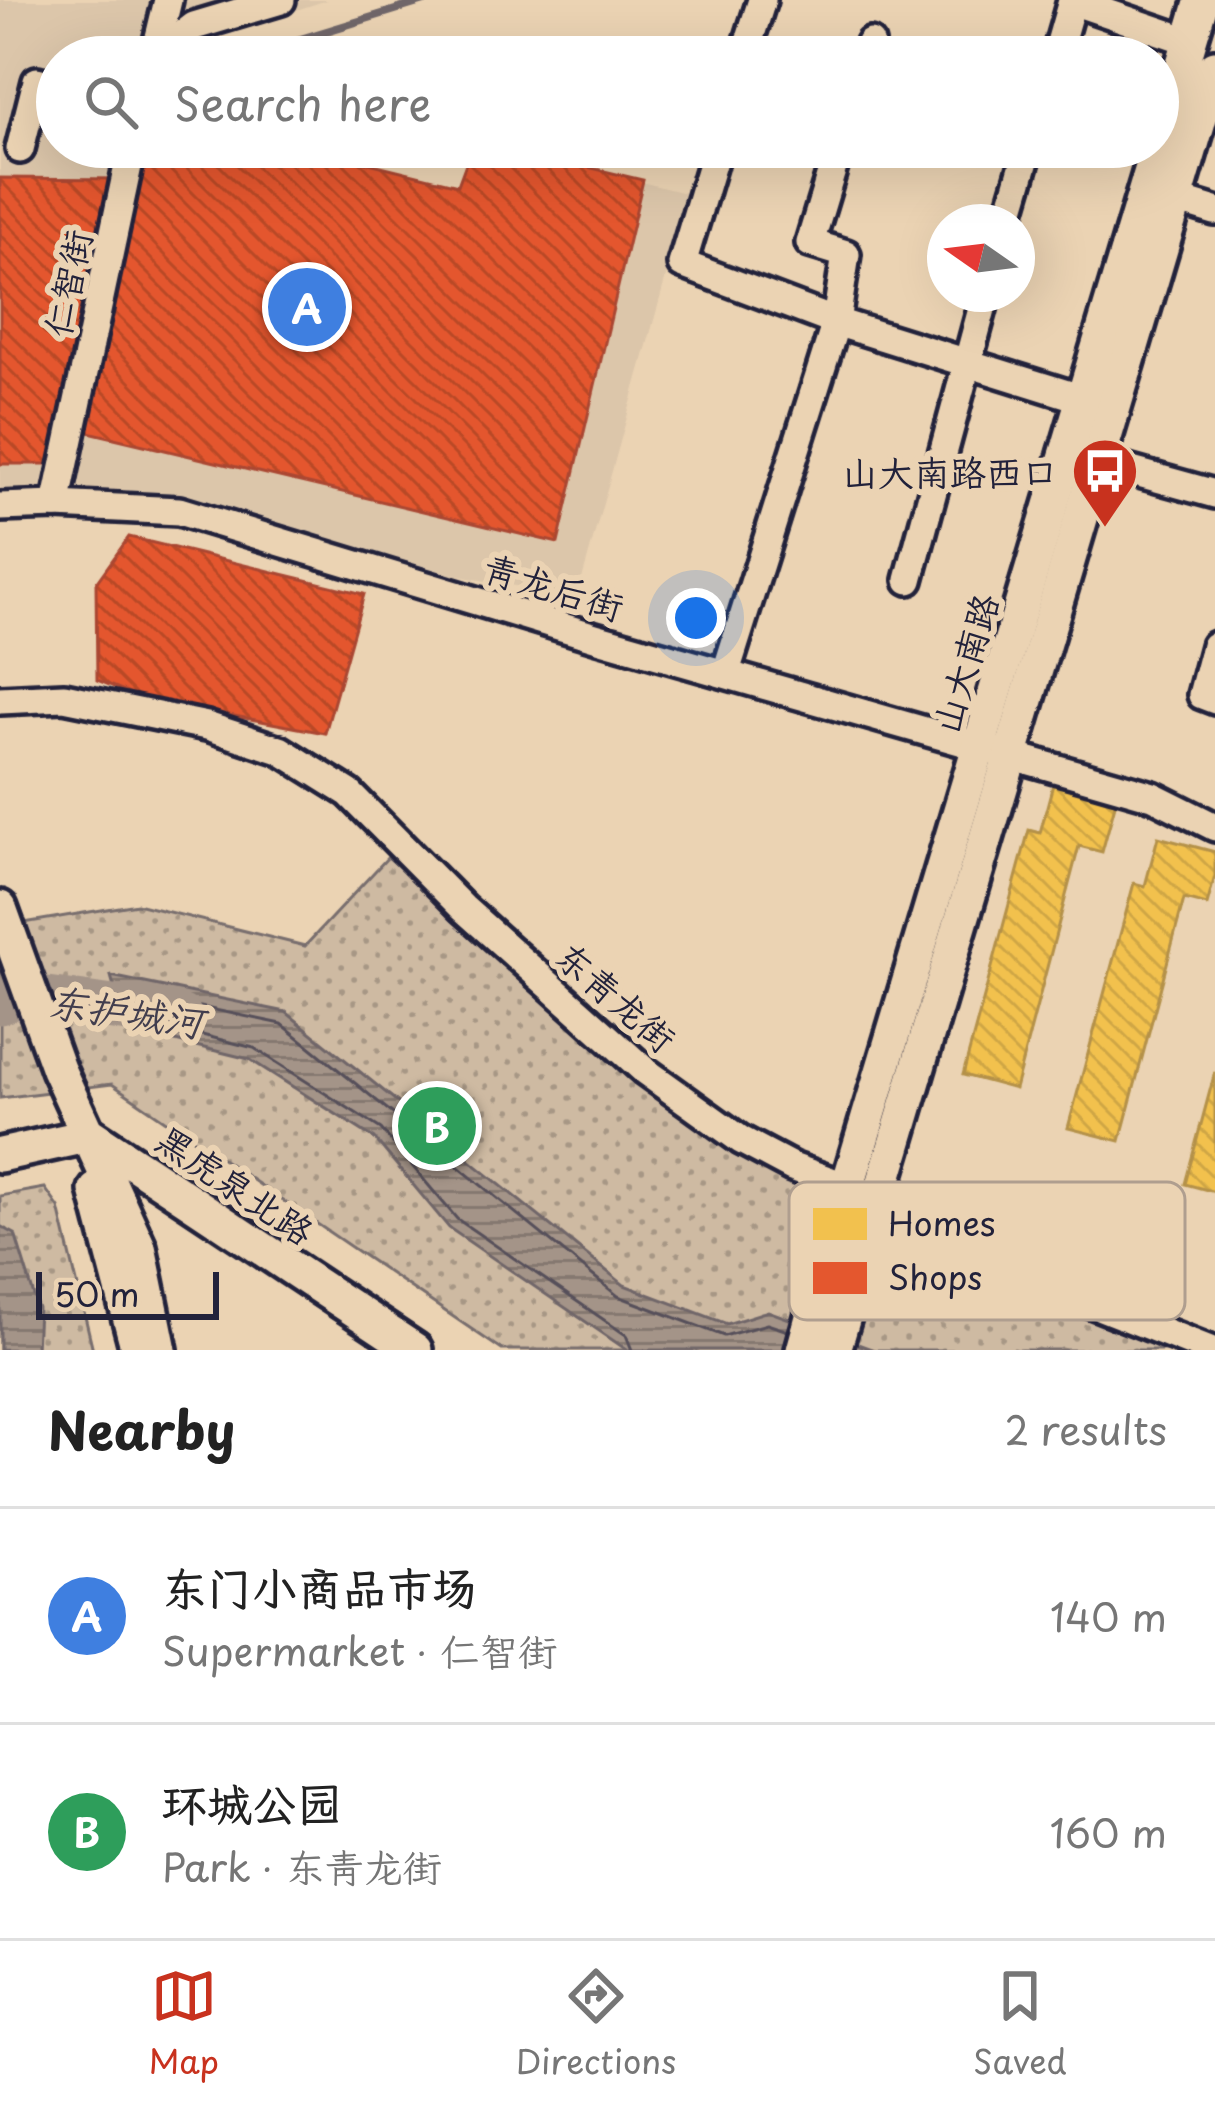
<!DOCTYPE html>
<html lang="en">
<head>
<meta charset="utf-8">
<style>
  body { margin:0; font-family:"Playpen Sans","LXGW WenKai TC",sans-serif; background:#f2f2f2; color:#222 }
  .compass { position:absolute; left:927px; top:204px; width:108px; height:108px; border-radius:50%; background:#fff; box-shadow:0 12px 48px #0002; rotate:284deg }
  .scale { position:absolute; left:36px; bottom:30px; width:183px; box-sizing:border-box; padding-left:12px; border:6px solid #22223b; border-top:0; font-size:33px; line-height:42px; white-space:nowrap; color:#22223b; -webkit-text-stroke:9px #ebd3b3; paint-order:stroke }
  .you { position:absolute; left:696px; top:618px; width:42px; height:42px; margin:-30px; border:9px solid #fff; border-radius:50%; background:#1a73e8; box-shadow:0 0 0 18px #1a73e833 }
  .badge { display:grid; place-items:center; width:78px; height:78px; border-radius:50%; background:#c8321e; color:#fff; font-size:39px; font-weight:700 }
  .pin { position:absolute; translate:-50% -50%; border:6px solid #fff; box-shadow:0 3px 12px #0006 }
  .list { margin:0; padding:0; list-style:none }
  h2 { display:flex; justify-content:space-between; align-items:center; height:156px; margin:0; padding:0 48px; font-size:51px }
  h2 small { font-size:39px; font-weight:400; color:#767676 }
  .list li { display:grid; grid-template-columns:78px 1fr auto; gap:36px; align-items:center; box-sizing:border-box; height:216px; padding:0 48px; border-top:3px solid #e0e0e0 }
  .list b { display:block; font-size:45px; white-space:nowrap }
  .list p { margin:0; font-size:39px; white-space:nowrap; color:#767676 }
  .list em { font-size:39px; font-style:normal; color:#767676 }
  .icon { flex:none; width:66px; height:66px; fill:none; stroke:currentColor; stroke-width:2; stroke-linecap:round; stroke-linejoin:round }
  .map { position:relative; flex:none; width:1215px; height:1350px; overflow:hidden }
  .search { position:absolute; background:#fff; box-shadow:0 12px 48px #0002; left:36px; right:36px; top:36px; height:132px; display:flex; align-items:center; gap:30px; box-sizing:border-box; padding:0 42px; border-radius:66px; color:#767676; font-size:45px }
  .sheet { height:588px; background:#fff }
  nav { display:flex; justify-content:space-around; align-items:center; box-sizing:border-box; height:168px; border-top:3px solid #e0e0e0; background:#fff; font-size:33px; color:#767676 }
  nav a { display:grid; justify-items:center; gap:6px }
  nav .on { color:#c8321e }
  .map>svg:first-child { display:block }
  .built { fill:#dcc6aa }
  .park { fill:url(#park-dots); stroke:#786e6e; stroke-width:3 }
  .water { fill:url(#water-rules); stroke:#706669; stroke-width:3 }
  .homes { fill:url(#homes-back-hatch); stroke:#b49148; stroke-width:3 }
  .shops { fill:url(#shops-back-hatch); stroke:#aa4732; stroke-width:3 }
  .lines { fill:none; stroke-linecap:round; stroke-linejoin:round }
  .shore { stroke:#56505a; stroke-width:3 }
  .stream { stroke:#706669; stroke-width:8 }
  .river { stroke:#a49488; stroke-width:45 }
  .minor-casing { stroke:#22223b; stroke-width:36 }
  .major-casing { stroke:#22223b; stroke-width:42 }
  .minor { stroke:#ebd3b3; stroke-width:27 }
  .major { stroke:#ebd3b3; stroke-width:33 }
  .labels { text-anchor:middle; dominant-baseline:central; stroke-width:12; stroke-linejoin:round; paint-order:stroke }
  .street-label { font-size:36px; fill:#22223b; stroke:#ebd3b3 }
  .poi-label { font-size:36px; fill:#22223b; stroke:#ebd3b3; text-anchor:end }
  .water-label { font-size:39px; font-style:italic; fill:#423e4e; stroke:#ebd3b3 }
  .key { fill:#ebd3b3; stroke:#af9e8f; stroke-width:3 }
  .key-label { font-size:33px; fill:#22223b }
</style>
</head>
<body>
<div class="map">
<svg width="1215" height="1350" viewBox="0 0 1215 1350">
  <defs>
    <pattern id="park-dots" width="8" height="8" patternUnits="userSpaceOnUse" patternTransform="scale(3)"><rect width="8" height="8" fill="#cebaa2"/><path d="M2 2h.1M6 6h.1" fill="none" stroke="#a79785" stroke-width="1.8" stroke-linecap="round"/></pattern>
    <pattern id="water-rules" width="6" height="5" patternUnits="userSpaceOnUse" patternTransform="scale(3)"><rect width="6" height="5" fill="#a49488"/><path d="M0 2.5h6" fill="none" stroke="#857870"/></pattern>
    <pattern id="homes-back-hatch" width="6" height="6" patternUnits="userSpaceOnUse" patternTransform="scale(3)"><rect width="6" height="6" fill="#f2c14e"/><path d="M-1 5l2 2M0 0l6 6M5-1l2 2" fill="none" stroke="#cfa645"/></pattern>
    <pattern id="shops-back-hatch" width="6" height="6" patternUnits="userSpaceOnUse" patternTransform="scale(3)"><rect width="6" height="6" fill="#e4572e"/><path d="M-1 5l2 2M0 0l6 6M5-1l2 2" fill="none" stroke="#b84828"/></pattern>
  </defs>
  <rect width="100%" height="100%" fill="#ebd3b3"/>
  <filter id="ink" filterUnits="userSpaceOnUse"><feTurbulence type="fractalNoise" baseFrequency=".00833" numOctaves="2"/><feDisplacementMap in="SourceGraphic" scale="24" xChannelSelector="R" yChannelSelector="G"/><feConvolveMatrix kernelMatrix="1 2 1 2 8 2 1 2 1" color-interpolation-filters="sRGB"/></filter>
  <g filter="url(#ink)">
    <path class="built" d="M 0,0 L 327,0 L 154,57 L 57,57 L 57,147 L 304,147 L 457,185 L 472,147 L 502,147 L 689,194 L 577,597 L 56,505 L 0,510 Z"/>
    <g class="park">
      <path d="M 388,857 L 732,1154 L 1143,1327 L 1212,1350 L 502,1350 L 112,1084 L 0,1098 L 0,927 L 137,904 L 305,946 Z"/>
      <path d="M 45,1188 L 59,1208 L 93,1350 L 0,1350 L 0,1196 Z"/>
    </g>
    <g class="water">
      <path d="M 111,976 L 286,1012 L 624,1285 L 727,1324 L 768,1311 L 874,1350 L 627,1350 L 449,1228 L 375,1139 L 249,1059 L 126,1029 Z"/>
      <path d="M 0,1226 L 15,1234 L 38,1309 L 36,1350 L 0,1349 Z"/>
    </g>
    <g class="homes">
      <path d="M 1053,784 L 1116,801 L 1102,852 L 1079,846 L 1015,1089 L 963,1075 L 1029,830 L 1040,833 Z"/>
      <path d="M 1158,837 L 1215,852 L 1215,876 L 1207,905 L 1184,899 L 1120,1141 L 1068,1128 L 1134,883 L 1145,886 Z"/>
      <path d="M 1215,1072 L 1215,1192 L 1185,1184 Z"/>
    </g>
    <g class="shops">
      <path d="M 132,147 L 304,147 L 458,185 L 472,147 L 502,147 L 643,180 L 558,543 L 72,428 L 65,464 L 0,464 L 0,178 L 125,179 Z"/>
      <path d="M 129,537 L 364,594 L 325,733 L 144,699 L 97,680 L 96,583 Z"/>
    </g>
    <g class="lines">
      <path class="shore" d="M 632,1350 L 626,1335 L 457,1219 L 381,1129 L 254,1048 L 138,1019 L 132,997 L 138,994 L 282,1024 L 618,1296 L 724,1336 L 767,1324 L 788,1331"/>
      <path class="stream" d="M 242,57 L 428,0"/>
      <path class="river" d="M 0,1002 L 17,995 L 180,1017"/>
      <g class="minor-casing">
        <g id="minor">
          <path d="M 155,54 L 168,0"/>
          <path d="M 154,57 L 194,26 L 281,0"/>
          <path d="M 744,57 L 762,0"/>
          <path d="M 866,57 L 870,43"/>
          <path d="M 1056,57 L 1072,1 L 1189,41"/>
          <path d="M 717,147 L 682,264 L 836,322 L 846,254 L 810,243 L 839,147"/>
          <path d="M 20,149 L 37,81 L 57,86"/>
          <path d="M 1176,199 L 1215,211"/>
          <path d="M 1007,222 L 1029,147"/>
          <path d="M 1099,462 L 1215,494"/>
          <path d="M 56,505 L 132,147"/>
          <path d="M 0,507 L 56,505 L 179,511 L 595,637 L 1153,796 L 1215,827"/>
          <path d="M 909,580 L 986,294"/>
          <path d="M 1215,646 L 1202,695 L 1215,700"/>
          <path d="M 726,672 L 836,322 L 1083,399"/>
          <path d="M 0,700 L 64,697 L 207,726 L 280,750 L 349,793 L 463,908 L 645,1071 L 741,1140 L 792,1167 L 878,1198 L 1025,1277 L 1210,1350"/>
        </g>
      </g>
      <g class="major-casing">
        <g id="major">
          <path d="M 0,908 L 58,1069 L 139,1247 L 160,1350"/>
          <path d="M 0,1155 L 91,1135 L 415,1350"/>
          <path d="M 96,1190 L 138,1350"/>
          <path d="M 803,1350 L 848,1185 L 1202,0"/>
          <path d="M 834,1350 L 1215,67"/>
        </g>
      </g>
      <use href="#minor" class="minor"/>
      <use href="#major" class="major"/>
    </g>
  </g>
  <defs>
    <g id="bus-pin" transform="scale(3.45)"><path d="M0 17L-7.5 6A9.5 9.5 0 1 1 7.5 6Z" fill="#c8321e" stroke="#ebd3b3"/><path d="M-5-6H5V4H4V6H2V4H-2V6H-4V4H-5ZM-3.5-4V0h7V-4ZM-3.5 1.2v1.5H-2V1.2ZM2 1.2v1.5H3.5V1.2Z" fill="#fff"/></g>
  </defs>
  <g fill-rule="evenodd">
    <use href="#bus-pin" x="1105" y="471"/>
  </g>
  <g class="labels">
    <g class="street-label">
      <text transform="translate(66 283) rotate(-78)">仁智街</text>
      <text transform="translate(554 586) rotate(17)">青龙后街</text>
      <text transform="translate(964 663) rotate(-73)">山大南路</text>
      <text transform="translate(617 996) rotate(41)">东青龙街</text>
      <text transform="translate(236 1184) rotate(34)">黑虎泉北路</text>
    </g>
    <g class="poi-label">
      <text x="1058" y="471">山大南路西口</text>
    </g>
    <g class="water-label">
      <text transform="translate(126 1010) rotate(8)">东护城河</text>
    </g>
  </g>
  <rect x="789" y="1182" width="396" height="138" rx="18" class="key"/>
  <rect x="813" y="1208" width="54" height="32" fill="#f2c14e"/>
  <rect x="813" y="1262" width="54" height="32" fill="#e4572e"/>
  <g class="key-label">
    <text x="888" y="1236">Homes</text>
    <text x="888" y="1290">Shops</text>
  </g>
</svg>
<svg class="compass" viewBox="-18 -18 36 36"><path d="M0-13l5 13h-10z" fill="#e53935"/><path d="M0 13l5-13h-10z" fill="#767676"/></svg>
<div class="scale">50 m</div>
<div class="you"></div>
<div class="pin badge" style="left:307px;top:307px;background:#3f7fe0">A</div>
<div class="pin badge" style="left:437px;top:1126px;background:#2e9e5b">B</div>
<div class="search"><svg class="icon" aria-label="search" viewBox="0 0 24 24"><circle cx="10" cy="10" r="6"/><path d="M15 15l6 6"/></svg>Search here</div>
</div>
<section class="sheet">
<h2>Nearby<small>2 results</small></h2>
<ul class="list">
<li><span class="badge" style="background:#3f7fe0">A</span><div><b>东门小商品市场</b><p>Supermarket · 仁智街</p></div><em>140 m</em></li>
<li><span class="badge" style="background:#2e9e5b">B</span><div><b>环城公园</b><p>Park · 东青龙街</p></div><em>160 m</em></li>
</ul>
</section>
<nav>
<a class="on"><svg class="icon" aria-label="map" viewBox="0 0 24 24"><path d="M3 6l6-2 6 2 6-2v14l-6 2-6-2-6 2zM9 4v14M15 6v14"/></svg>Map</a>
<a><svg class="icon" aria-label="directions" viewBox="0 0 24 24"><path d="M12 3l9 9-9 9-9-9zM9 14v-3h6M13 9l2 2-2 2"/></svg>Directions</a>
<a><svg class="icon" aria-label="saved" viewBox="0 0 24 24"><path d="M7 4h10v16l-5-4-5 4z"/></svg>Saved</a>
</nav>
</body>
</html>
